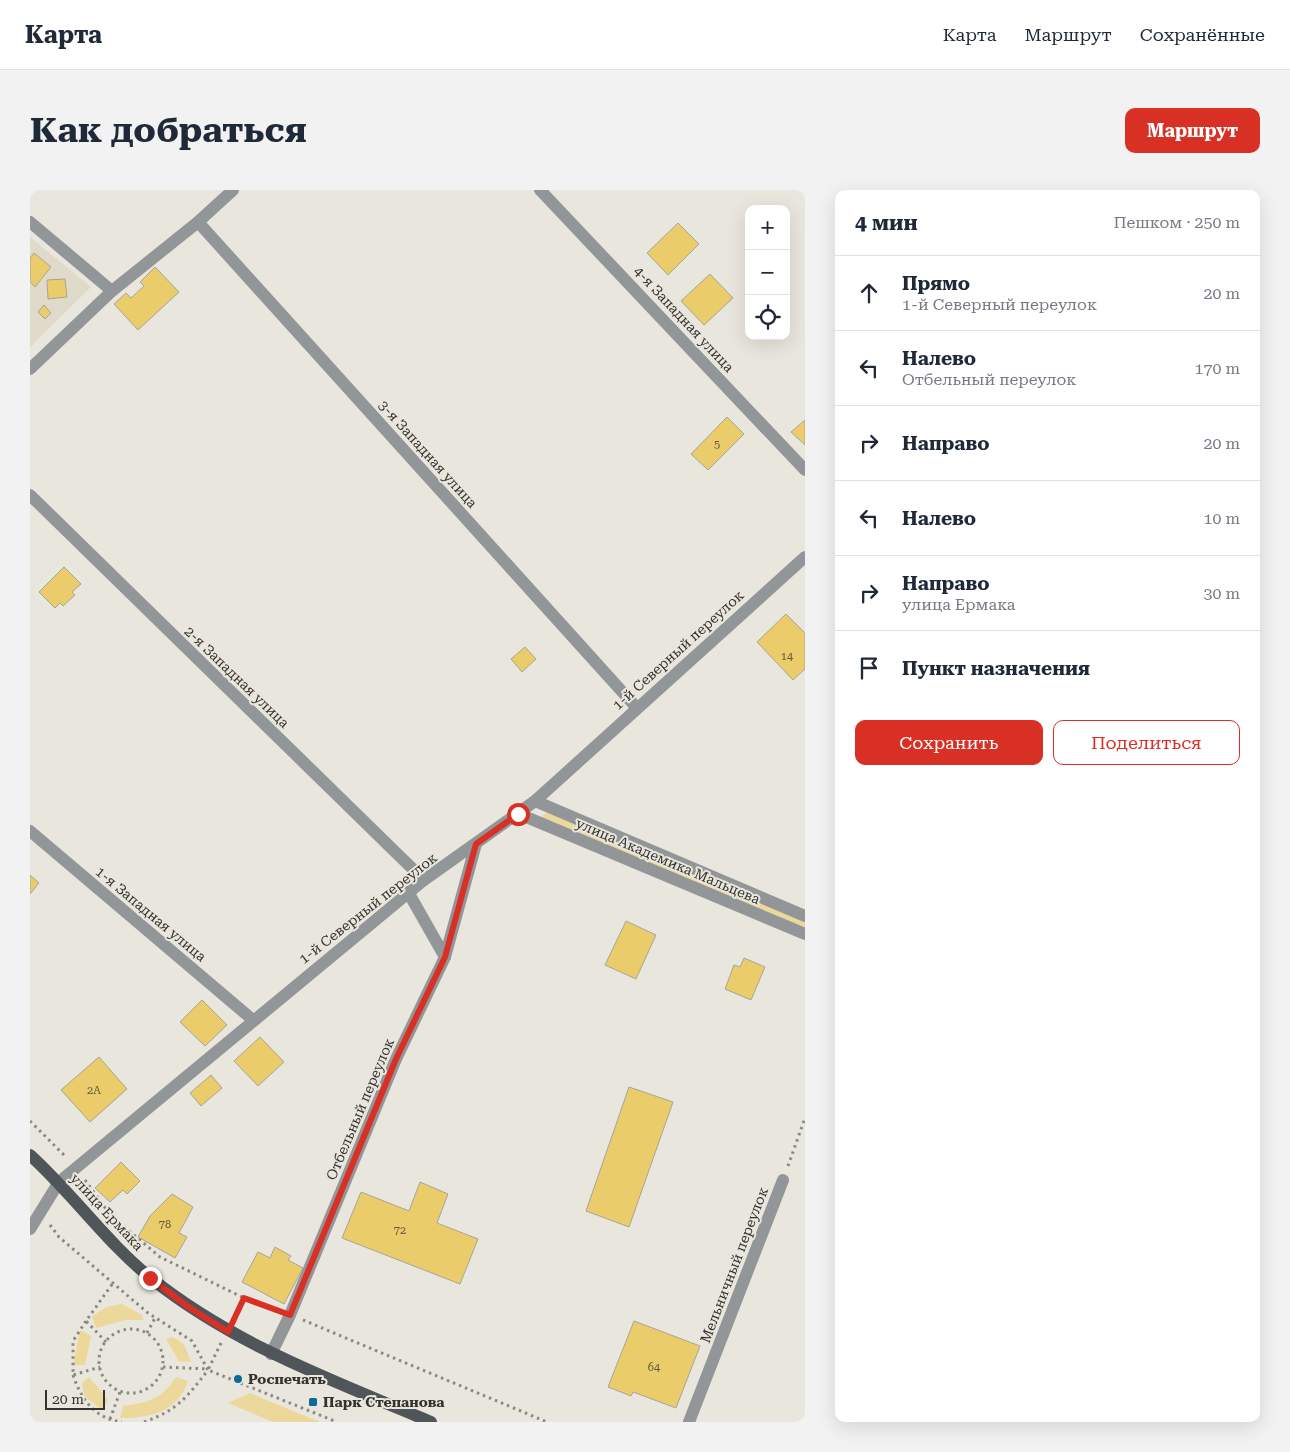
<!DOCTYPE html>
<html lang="ru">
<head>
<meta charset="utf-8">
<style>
  body { margin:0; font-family:"Roboto Serif",serif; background:#f2f2f3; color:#1f2937 }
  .controls { position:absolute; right:15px; top:15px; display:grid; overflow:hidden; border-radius:10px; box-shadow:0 5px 20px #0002 }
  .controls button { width:45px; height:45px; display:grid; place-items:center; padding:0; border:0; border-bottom:1px solid #e0e1e3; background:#fff; color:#1f2937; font:25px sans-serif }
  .scale { position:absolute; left:15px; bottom:12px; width:60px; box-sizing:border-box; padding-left:5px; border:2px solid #34332f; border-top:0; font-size:14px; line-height:18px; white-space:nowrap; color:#34332f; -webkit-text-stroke:4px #e9e6dd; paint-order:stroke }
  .stop { position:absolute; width:15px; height:15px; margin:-11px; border:4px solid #d93025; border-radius:50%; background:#fff }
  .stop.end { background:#d93025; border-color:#fff; box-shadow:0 1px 5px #0008 }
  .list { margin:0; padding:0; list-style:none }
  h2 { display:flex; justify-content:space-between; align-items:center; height:65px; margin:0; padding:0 20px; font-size:21px }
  h2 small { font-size:16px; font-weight:400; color:#747a83 }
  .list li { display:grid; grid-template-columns:32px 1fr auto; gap:15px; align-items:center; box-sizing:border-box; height:75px; padding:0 20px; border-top:1px solid #e0e1e3 }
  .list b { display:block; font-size:19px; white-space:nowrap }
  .list p { margin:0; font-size:16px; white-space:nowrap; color:#747a83 }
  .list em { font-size:16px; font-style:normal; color:#747a83 }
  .actions { display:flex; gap:10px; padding:15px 20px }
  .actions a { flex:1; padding:11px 0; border:1px solid #d93025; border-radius:10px; text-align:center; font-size:18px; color:#d93025 }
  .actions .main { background:#d93025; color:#fff }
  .icon { flex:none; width:28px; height:28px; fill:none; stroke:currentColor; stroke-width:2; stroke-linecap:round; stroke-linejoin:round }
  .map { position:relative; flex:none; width:775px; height:1232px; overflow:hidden; border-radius:10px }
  header { display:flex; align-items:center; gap:30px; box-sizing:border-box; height:70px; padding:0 25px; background:#fff; border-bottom:1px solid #e0e1e3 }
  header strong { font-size:24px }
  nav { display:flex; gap:28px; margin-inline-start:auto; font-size:18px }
  .intro { display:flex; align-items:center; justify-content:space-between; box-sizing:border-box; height:120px; padding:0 30px }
  h1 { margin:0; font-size:35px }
  .button { padding:12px 22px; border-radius:10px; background:#d93025; color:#fff; font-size:18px; font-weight:700 }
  main { display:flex; gap:30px; padding:0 30px }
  aside { flex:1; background:#fff; border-radius:10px; box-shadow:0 5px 20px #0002 }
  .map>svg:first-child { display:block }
  .built { fill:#dfdaca }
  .green { fill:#ebd89a }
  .building { fill:#eacc6a; stroke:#a6a49c }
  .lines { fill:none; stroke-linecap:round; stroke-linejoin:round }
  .path { stroke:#8a8881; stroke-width:3; stroke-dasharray:2.5 4; stroke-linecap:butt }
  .minor { stroke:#939699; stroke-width:12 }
  .major { stroke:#50555a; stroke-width:12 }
  .route { stroke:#d93025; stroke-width:6 }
  .poi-dot { fill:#0b6a99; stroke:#e9e6dd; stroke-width:2 }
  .labels { text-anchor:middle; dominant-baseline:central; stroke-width:4; stroke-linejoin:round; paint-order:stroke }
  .number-label { font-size:11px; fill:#62593e }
  .street-label { font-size:14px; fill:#34332f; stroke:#e9e6dd }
  .poi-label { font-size:14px; font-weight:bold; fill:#34332f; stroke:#e9e6dd; text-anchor:start }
</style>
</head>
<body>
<header>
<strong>Карта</strong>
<nav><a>Карта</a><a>Маршрут</a><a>Сохранённые</a></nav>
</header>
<div class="intro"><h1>Как добраться</h1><a class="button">Маршрут</a></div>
<main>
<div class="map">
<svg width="775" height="1232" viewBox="0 0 775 1232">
  <rect width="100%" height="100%" fill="#e9e6dd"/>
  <path class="built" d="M 0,47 L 61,97 L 0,157 Z"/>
  <g class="green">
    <path d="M 517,622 L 775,731 L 775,740 L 509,629 Z"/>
    <path d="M 92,1114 L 112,1125 L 113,1130 L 95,1130 L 66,1138 L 62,1126 L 77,1117 Z"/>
    <path d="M 50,1140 L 61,1146 L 55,1175 L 43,1175 Z"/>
    <path d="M 142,1147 L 154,1154 L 161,1172 L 149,1171 L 136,1149 Z"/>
    <path d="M 59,1187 L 78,1210 L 72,1221 L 54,1205 L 52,1193 Z"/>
    <path d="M 146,1187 L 158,1191 C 148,1222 120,1228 90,1228 L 93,1216 C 119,1212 131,1210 146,1187 Z"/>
    <path d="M 220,1203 L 290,1232 L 243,1232 L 198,1213 Z"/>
  </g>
  <g class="building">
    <path d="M 648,33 L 669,54 L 638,85 L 617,63 Z"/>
    <path d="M 4,63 L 21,77 L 5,97 L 0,92 L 0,68 Z"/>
    <path d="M 125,77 L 149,102 L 108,140 L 84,114 L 96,103 L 101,108 L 114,96 L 110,92 Z"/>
    <path d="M 680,84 L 703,108 L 674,135 L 651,111 Z"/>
    <path d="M 35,89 L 37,107 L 18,109 L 17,90 Z"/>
    <path d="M 14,115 L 21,123 L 15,129 L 8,122 Z"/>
    <path d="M 697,227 L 714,244 L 678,280 L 661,264 Z"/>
    <path d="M 775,230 L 775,255 L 761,242 Z"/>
    <path d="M 34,377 L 51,394 L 42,402 L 45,405 L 33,416 L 30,413 L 25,418 L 9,402 Z"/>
    <path d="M 756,424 L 775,443 L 775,479 L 763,490 L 727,452 Z"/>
    <path d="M 495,457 L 506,469 L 492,482 L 481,469 Z"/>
    <path d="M 0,685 L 9,693 L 0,704 Z"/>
    <path d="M 596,731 L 626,745 L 606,789 L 575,775 Z"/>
    <path d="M 714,768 L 735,777 L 721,810 L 695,799 L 704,775 L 710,777 Z"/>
    <path d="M 172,810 L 197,835 L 175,856 L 150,832 Z"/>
    <path d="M 230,847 L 254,872 L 228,896 L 204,871 Z"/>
    <path d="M 69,867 L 97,899 L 60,932 L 31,900 Z"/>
    <path d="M 181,885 L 192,898 L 171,916 L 160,903 Z"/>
    <path d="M 599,897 L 643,912 L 599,1037 L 556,1021 Z"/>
    <path d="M 91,972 L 110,991 L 97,1004 L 93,1000 L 80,1012 L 65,998 Z"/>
    <path d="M 390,992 L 418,1004 L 407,1033 L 448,1049 L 430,1094 L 312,1048 L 331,1002 L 379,1021 Z"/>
    <path d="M 142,1004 L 163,1017 L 149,1043 L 157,1047 L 145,1068 L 108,1047 L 120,1026 Z"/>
    <path d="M 245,1057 L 261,1066 L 258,1070 L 273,1078 L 254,1114 L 212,1092 L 228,1062 L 240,1068 Z"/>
    <path d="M 604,1131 L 670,1156 L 646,1218 L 603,1202 L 601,1206 L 578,1197 Z"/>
  </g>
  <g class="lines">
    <g class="path">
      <path d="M 0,931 L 35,966"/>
      <path d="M 758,976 L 775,928"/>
      <path d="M 55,990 L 76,1019"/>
      <path d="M 84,1028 L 130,1067 L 214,1108 L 247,1120"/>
      <path d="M 20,1035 L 29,1047 L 118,1123 L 162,1151 L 178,1180"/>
      <path d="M 206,1126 L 214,1108"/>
      <path d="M 273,1130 L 517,1232"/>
      <path d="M 56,1131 L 43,1151 L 43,1185 L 70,1177"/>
      <circle cx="101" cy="1171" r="32"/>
      <path d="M 117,1143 L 125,1128"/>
      <path d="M 76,1152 L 56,1131 L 83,1093"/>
      <path d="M 191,1153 L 178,1180 L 307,1232"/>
      <path d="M 133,1177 L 178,1179"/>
      <path d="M 43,1185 C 51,1209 65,1229 92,1232"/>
      <path d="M 80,1229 L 90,1202"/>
      <path d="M 114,1232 C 148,1220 157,1207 178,1180"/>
    </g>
    <g class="minor">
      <path d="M 510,0 L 775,280"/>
      <path d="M 0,32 L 82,101"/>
      <path d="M 168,32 L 606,517"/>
      <path d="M 0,179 L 82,101 L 168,32 L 203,0"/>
      <path d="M 0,305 L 394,690"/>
      <path d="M 505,611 L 775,726"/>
      <path d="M 489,624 L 775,744"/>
      <path d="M 0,641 L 223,830"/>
      <path d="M 378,702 L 415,767"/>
      <path d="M 0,1039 L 29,992 L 394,690 L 505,611 L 775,367"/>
      <path d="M 241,1164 L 260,1125 L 366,869 L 415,767 L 446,654"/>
      <path d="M 659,1232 L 753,990"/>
    </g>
    <path class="major" d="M 0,965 C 43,1004 77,1053 122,1089 C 205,1155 304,1191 401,1232"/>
  </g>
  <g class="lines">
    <path class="route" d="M 120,1088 L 157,1116 L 198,1142 L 214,1108 L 260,1125 L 366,869 L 415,767 L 446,654 L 488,624"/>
  </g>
  <g class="poi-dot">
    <circle cx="208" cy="1189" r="5"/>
    <rect x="278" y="1207" width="10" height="10" rx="2.5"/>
  </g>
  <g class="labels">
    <g class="number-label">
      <text x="687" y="254">5</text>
      <text x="757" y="466">14</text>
      <text x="64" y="900">2А</text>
      <text x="135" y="1034">78</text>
      <text x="370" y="1040">72</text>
      <text x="624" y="1177">64</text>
    </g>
    <g class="street-label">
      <text transform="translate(654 129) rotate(47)">4-я Западная улица</text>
      <text transform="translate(398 264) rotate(48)">3-я Западная улица</text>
      <text transform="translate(648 460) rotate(-42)">1-й Северный переулок</text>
      <text transform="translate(207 487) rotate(44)">2-я Западная улица</text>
      <text transform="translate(638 671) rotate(23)">улица Академика Мальцева</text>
      <text transform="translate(338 718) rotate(-38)">1-й Северный переулок</text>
      <text transform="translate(121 724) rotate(40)">1-я Западная улица</text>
      <text transform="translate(330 919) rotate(-67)">Отбельный переулок</text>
      <text transform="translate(77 1022) rotate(47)">улица Ермака</text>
      <text transform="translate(704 1075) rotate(-69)">Мельничный переулок</text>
    </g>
    <g class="poi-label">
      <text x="218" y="1189">Роспечать</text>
      <text x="293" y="1212">Парк Степанова</text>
    </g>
  </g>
</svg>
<div class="controls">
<button>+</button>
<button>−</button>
<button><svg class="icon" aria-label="locate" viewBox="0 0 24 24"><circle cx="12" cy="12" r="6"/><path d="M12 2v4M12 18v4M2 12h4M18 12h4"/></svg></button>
</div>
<div class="scale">20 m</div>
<div class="stop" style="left:488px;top:624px"></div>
<div class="stop end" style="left:120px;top:1088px"></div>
</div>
<aside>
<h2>4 мин<small>Пешком · 250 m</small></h2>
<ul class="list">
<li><svg class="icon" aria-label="ahead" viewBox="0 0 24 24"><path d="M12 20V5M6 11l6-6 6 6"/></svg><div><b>Прямо</b><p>1-й Северный переулок</p></div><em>20 m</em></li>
<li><svg class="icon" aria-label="left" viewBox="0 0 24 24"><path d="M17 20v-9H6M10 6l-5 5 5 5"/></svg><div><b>Налево</b><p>Отбельный переулок</p></div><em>170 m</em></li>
<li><svg class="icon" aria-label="right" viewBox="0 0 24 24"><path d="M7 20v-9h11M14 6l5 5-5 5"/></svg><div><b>Направо</b></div><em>20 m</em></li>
<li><svg class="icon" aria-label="left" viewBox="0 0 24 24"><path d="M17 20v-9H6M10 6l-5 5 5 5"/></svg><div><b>Налево</b></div><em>10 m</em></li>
<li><svg class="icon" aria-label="right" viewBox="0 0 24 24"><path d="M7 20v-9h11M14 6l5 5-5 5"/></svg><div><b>Направо</b><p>улица Ермака</p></div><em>30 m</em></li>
<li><svg class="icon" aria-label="arrive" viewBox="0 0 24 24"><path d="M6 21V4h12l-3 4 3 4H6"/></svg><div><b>Пункт назначения</b></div></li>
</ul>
<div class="actions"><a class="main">Сохранить</a><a>Поделиться</a></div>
</aside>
</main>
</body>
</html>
